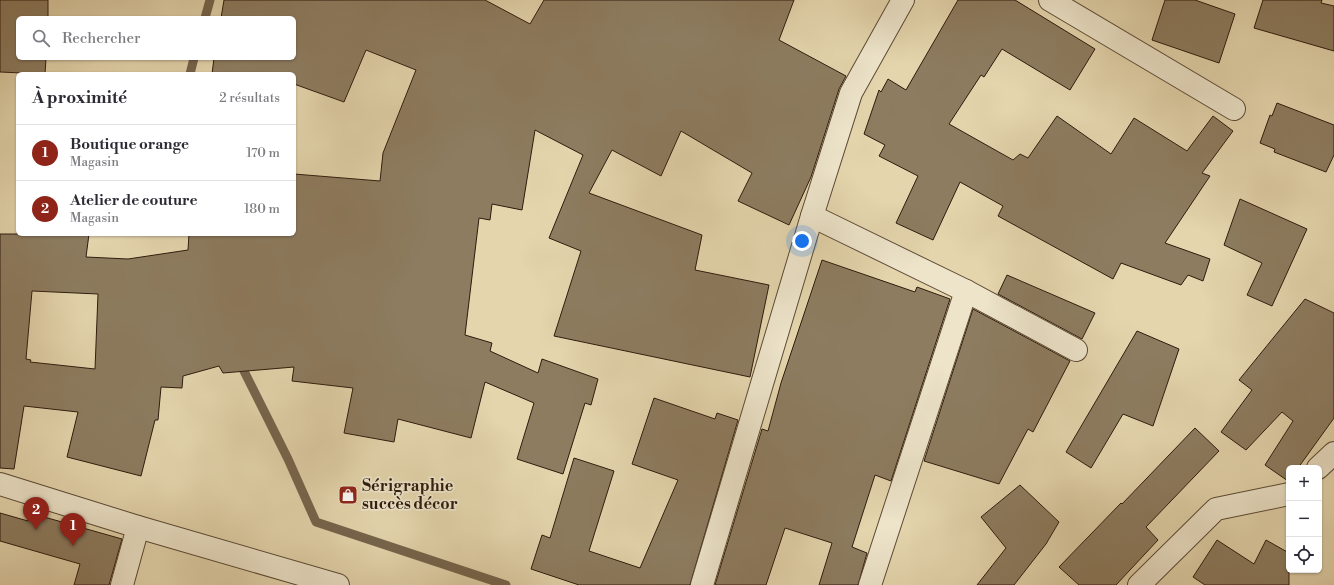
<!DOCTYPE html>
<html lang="fr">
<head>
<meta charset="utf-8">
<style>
  body { margin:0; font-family:"Libre Bodoni",serif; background:#f7f7f7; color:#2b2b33 }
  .controls { position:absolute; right:12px; bottom:12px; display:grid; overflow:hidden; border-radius:6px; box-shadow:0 1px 3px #0004 }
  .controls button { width:36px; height:36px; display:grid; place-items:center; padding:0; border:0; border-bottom:1px solid #e1e1e2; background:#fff; color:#2b2b33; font:20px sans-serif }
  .you { position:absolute; left:802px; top:241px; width:14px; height:14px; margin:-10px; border:3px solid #fff; border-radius:50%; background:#1a73e8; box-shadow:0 0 0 6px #1a73e833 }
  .badge { display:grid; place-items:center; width:26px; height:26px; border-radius:50%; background:#8f2418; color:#fff; font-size:13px; font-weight:700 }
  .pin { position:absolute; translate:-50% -33px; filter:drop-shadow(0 1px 2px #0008) }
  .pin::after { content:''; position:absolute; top:21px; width:14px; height:12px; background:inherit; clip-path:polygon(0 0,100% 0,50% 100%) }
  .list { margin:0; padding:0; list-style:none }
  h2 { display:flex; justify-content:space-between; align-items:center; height:52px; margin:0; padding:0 16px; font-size:17px }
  h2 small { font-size:13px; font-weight:400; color:#7c7c81 }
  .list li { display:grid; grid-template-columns:26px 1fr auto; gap:12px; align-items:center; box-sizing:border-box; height:56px; padding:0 16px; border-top:1px solid #e1e1e2 }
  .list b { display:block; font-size:15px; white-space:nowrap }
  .list p { margin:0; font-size:13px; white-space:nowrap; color:#7c7c81 }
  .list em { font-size:13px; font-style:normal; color:#7c7c81 }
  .icon { flex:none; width:22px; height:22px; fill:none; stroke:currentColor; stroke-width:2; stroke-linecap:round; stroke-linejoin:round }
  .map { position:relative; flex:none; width:1334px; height:585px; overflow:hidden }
  .search { position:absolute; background:#fff; box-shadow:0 1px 3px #0004; left:16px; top:16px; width:280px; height:44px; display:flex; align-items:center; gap:10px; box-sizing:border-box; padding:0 14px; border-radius:6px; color:#7c7c81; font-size:15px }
  .panel { position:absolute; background:#fff; box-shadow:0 1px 3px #0004; left:16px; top:72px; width:280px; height:164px; border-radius:6px }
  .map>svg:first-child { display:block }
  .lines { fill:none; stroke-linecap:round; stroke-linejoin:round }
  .stream { stroke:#76654d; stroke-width:9 }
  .building { fill:#8d7c60; stroke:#2e1b0d; fill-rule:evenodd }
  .minor-casing { stroke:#5c4a35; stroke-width:24 }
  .minor { stroke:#ede4ca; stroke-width:22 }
  .labels { text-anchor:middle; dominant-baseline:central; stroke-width:3.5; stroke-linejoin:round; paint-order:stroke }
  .poi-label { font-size:16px; font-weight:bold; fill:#2e1b0d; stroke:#ede4ca; text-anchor:start }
</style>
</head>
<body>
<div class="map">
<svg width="1334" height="585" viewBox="0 0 1334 585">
  <rect width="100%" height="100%" fill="#e4d5ad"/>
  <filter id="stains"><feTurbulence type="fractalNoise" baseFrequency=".005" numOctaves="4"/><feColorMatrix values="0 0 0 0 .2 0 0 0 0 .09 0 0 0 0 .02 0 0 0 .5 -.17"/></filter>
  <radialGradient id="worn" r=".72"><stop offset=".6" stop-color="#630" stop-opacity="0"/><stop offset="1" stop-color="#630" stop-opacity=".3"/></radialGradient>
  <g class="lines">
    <g class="stream">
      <path d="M 205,18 L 210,0"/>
      <path d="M 190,74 L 194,58"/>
      <path d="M 239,361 L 288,459 L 316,522 L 506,585"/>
    </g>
  </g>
  <g class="building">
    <path d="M 0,0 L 48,0 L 48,18 L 18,18 L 18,58 L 46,58 L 45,74 L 0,72 Z"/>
    <path d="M 224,0 L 485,0 L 530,24 L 544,0 L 794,0 L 779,40 L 846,76 L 839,89 L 811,177 L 789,225 L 738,201 L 752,173 L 681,131 L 661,176 L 612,150 L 589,193 L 702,235 L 695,270 L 769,285 L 750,377 L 554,336 L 581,251 L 549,238 L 583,155 L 535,130 L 522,210 L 492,204 L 490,220 L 479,218 L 465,335 L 492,343 L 490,351 L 538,373 L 542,359 L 598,379 L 591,405 L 585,403 L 563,474 L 517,459 L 534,403 L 485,382 L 471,438 L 398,419 L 394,442 L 344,433 L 353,388 L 292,381 L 294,367 L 223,373 L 219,366 L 183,376 L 182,388 L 161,387 L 158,420 L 155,420 L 141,476 L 67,457 L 78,412 L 24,406 L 14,469 L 0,468 L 0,234 L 89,234 L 86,257 L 128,259 L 188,250 L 189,234 L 294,234 L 294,174 L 380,181 L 383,153 L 416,70 L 366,50 L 344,102 L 294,84 L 294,74 L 212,74 L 214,58 L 294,58 L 294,18 L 221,18 ZM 32,291 L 98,294 L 95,369 L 30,362 L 31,360 L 26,359 Z"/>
    <path d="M 958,0 L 1015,0 L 1095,49 L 1070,90 L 1002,49 L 984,77 L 981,75 L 949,124 L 1013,160 L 1020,154 L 1028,158 L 1057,116 L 1111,154 L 1134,118 L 1187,151 L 1213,116 L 1233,131 L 1202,173 L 1210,176 L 1165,243 L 1210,259 L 1203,281 L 1188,275 L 1181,285 L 1121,263 L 1113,279 L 998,216 L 1003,206 L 960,182 L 933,240 L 896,223 L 918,176 L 879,156 L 885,145 L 864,134 L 879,90 L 881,92 L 888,79 L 906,90 Z"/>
    <path d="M 1165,0 L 1195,0 L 1235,14 L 1219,63 L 1152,40 Z"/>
    <path d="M 1263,0 L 1322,0 L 1321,3 L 1334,6 L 1334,51 L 1254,28 Z"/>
    <path d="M 1277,103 L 1334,125 L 1334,155 L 1326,172 L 1274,152 L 1275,149 L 1260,143 L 1270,115 L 1272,116 Z"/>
    <path d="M 1240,199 L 1307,229 L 1272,306 L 1247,295 L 1262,263 L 1224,245 Z"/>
    <path d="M 822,260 L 915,292 L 917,287 L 950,299 L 891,481 L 875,475 L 852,547 L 867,553 L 858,585 L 819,585 L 832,543 L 785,528 L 766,585 L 715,585 L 762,429 L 768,431 L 781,383 Z"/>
    <path d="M 1007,275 L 1095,313 L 1082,339 L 998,294 Z"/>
    <path d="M 1305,299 L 1334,313 L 1334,418 L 1298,468 L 1289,468 L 1288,481 L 1265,465 L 1293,421 L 1282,412 L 1246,450 L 1221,432 L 1252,390 L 1239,380 Z"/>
    <path d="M 973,309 L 1070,361 L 1033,432 L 1028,429 L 999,484 L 924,461 Z"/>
    <path d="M 1137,331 L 1179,349 L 1153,426 L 1123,414 L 1091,468 L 1066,452 Z"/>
    <path d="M 654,398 L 715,419 L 717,413 L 738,420 L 690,585 L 579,585 L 531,569 L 542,535 L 550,538 L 574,458 L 614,471 L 589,551 L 640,568 L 678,480 L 632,464 Z"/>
    <path d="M 1195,428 L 1219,451 L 1146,527 L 1158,540 L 1116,585 L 1079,585 L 1059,567 L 1121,503 L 1122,504 Z"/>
    <path d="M 1020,485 L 1059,522 L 1046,544 L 1014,585 L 977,585 L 1006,548 L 981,517 Z"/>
    <path d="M 0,513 L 28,521 L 30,513 L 122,539 L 109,585 L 74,585 L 80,564 L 0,541 Z"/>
    <path d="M 1217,540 L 1254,564 L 1266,540 L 1289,553 L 1289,585 L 1205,585 L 1193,577 Z"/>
  </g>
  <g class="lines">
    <g class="minor-casing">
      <g id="minor">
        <path d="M 1050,0 L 1234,109"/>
        <path d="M 812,216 L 966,291 L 1076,350"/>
        <path d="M 1318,468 L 1334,453"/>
        <path d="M 0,484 L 138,527 L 338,585"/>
        <path d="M 122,585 L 138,527"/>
        <path d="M 702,585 L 812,216 L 851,93 L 903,0"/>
        <path d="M 870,585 L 966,291"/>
        <path d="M 1139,585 L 1216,509 L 1289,494"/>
      </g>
    </g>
    <use href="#minor" class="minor"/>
  </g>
  <defs>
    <g id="shop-square" transform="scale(1)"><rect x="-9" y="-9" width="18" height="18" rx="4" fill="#8f2418" stroke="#ede4ca"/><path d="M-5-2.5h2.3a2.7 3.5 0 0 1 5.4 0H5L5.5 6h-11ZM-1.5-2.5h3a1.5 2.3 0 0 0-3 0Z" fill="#fff"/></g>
  </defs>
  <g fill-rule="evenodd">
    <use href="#shop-square" x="348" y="495"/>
  </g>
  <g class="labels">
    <g class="poi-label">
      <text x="362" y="486">Sérigraphie<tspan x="362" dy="18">succès décor</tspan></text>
    </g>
  </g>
  <rect width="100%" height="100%" filter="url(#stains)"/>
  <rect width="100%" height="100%" fill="url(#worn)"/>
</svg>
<div class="controls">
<button>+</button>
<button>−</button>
<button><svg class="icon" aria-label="locate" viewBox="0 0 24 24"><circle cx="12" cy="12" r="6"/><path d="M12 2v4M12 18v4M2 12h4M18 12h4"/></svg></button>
</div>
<div class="you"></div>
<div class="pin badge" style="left:73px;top:546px">1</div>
<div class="pin badge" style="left:36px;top:530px">2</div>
<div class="search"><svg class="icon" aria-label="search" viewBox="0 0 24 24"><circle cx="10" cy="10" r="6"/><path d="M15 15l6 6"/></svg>Rechercher</div>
<section class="panel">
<h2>À proximité<small>2 résultats</small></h2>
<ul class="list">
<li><span class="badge">1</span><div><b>Boutique orange</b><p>Magasin</p></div><em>170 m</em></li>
<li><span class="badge">2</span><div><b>Atelier de couture</b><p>Magasin</p></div><em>180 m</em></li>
</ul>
</section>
</div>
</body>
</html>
